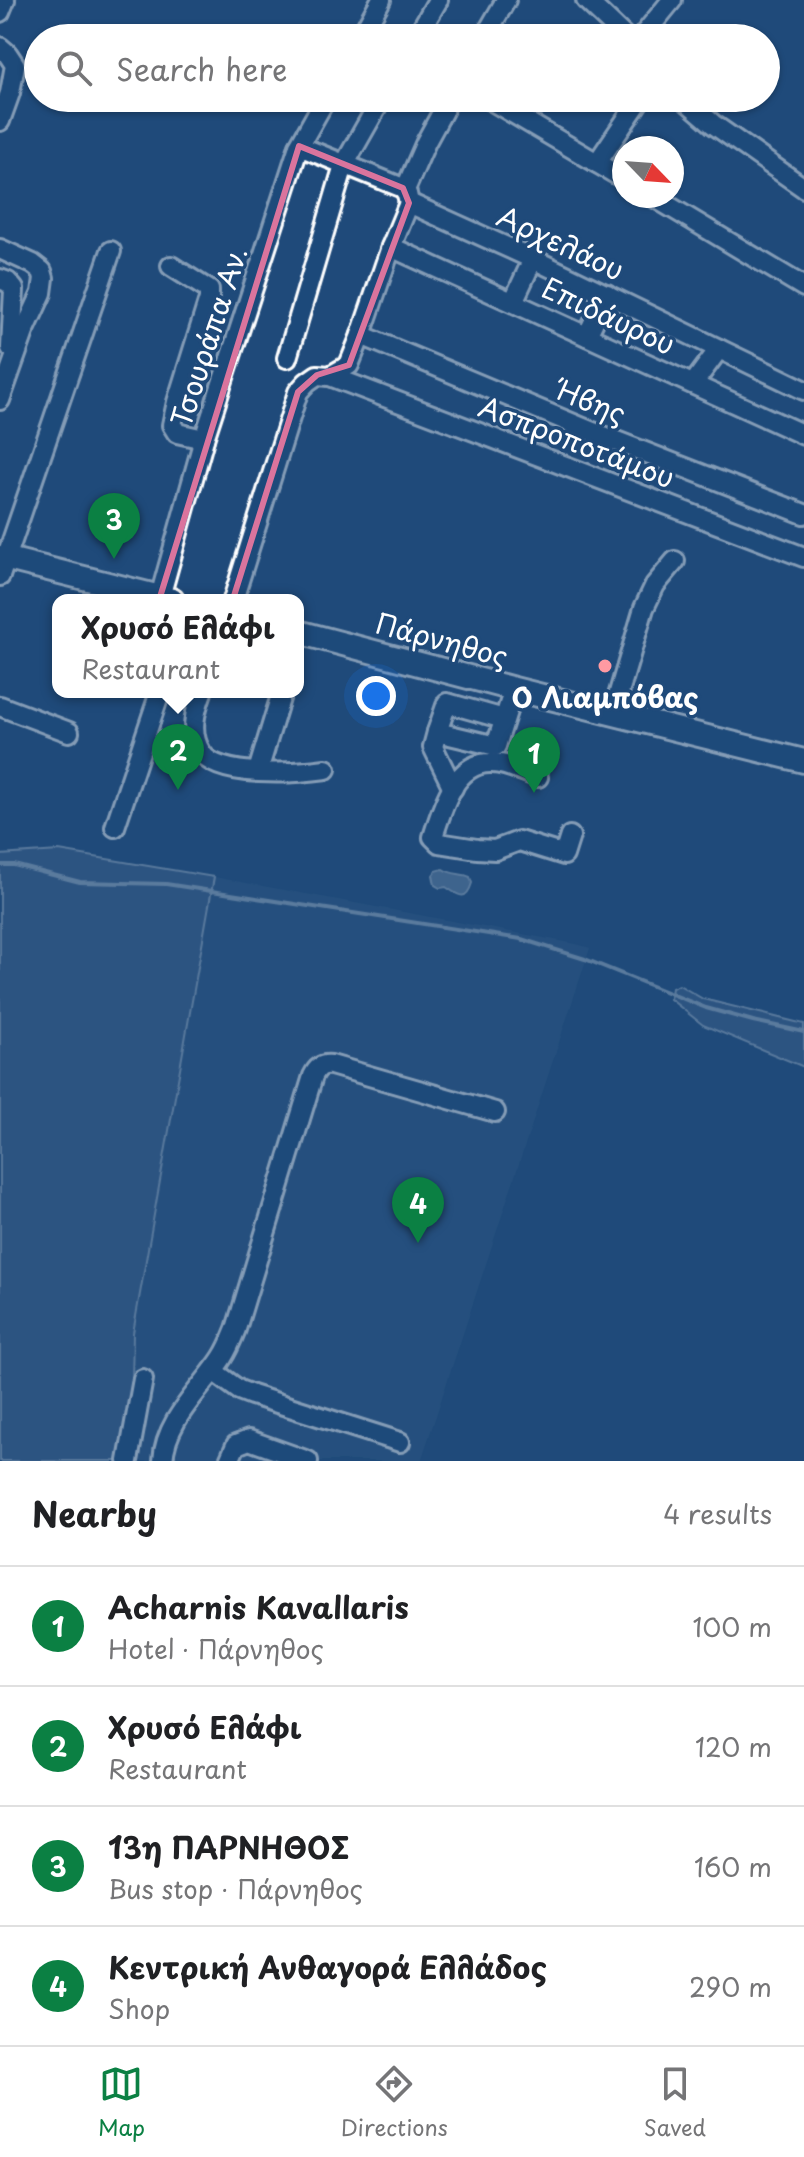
<!DOCTYPE html>
<html lang="en">
<head>
<meta charset="utf-8">
<style>
  body { margin:0; font-family:"Playpen Sans",sans-serif; background:#f6f6f6; color:#202124 }
  .compass { position:absolute; left:612px; top:136px; width:72px; height:72px; border-radius:50%; background:#fff; box-shadow:0 2px 6px #0004; rotate:115deg }
  .you { position:absolute; left:376px; top:696px; width:28px; height:28px; margin:-20px; border:6px solid #fff; border-radius:50%; background:#1a73e8; box-shadow:0 0 0 12px #1a73e833 }
  .badge { display:grid; place-items:center; width:52px; height:52px; border-radius:50%; background:#0b8043; color:#fff; font-size:26px; font-weight:700 }
  .pin { position:absolute; translate:-50% -66px; filter:drop-shadow(0 2px 4px #0008) }
  .pin::after { content:''; position:absolute; top:42px; width:28px; height:24px; background:inherit; clip-path:polygon(0 0,100% 0,50% 100%) }
  .popup { position:absolute; left:52px; top:594px; width:252px; height:104px; box-sizing:border-box; display:grid; place-content:center; border-radius:16px; background:#fff; filter:drop-shadow(0 2px 6px #0005); font-size:26px; white-space:nowrap; color:#757577 }
  .popup b { font-size:30px; color:#202124 }
  .popup::after { content:''; position:absolute; left:50%; top:100%; margin-left:-16px; border:16px solid transparent; border-top-color:#fff }
  .list { margin:0; padding:0; list-style:none }
  h2 { display:flex; justify-content:space-between; align-items:center; height:104px; margin:0; padding:0 32px; font-size:34px }
  h2 small { font-size:26px; font-weight:400; color:#757577 }
  .list li { display:grid; grid-template-columns:52px 1fr auto; gap:24px; align-items:center; box-sizing:border-box; height:120px; padding:0 32px; border-top:2px solid #e0e0e0 }
  .list b { display:block; font-size:30px; white-space:nowrap }
  .list p { margin:0; font-size:26px; white-space:nowrap; color:#757577 }
  .list em { font-size:26px; font-style:normal; color:#757577 }
  .icon { flex:none; width:44px; height:44px; fill:none; stroke:currentColor; stroke-width:2; stroke-linecap:round; stroke-linejoin:round }
  .map { position:relative; flex:none; width:804px; height:1461px; overflow:hidden }
  .search { position:absolute; background:#fff; box-shadow:0 2px 6px #0004; left:24px; right:24px; top:24px; height:88px; display:flex; align-items:center; gap:20px; box-sizing:border-box; padding:0 28px; border-radius:44px; color:#757577; font-size:30px }
  .sheet { height:584px; background:#fff }
  nav { display:flex; justify-content:space-around; align-items:center; box-sizing:border-box; height:112px; border-top:2px solid #e0e0e0; background:#fff; font-size:22px; color:#757577 }
  nav a { display:grid; justify-items:center; gap:4px }
  nav .on { color:#0b8043 }
  .map>svg:first-child { display:block }
  .built { fill:#2e5683 }
  .green { fill:#3c618b; stroke:#9eb0c5; stroke-width:2 }
  .water { fill:#6583a4; stroke:#a3b5c8; stroke-width:2 }
  .lines { fill:none; stroke-linecap:round; stroke-linejoin:round }
  .stream { stroke:#a3b5c8; stroke-width:4 }
  .minor-casing { stroke:#fff; stroke-width:24 }
  .major-casing { stroke:#fff; stroke-width:28 }
  .minor { stroke:#1f4a7a; stroke-width:18 }
  .major { stroke:#1f4a7a; stroke-width:22 }
  .marked { fill:none; stroke:#da749d; stroke-width:6; stroke-linejoin:round }
  .poi-dot { fill:#ff9aa2; stroke:#1f4a7a; stroke-width:3 }
  .labels { text-anchor:middle; dominant-baseline:central; stroke-width:7; stroke-linejoin:round; paint-order:stroke }
  .street-label { font-size:28px; fill:#fff; stroke:#1f4a7a }
  .poi-label { font-size:28px; font-weight:bold; fill:#fff; stroke:#1f4a7a }
</style>
</head>
<body>
<div class="map">
<svg width="804" height="1461" viewBox="0 0 804 1461">
  <rect width="100%" height="100%" fill="#1f4a7a"/>
  <filter id="ink" filterUnits="userSpaceOnUse"><feTurbulence type="fractalNoise" baseFrequency=".0125" numOctaves="2"/><feDisplacementMap in="SourceGraphic" scale="16" xChannelSelector="R" yChannelSelector="G"/><feConvolveMatrix kernelMatrix="1 2 1 2 8 2 1 2 1" color-interpolation-filters="sRGB"/></filter>
  <g filter="url(#ink)">
    <path class="built" d="M 214,877 L 576,944 L 590,948 L 421,1461 L 118,1461 L 132,1382 L 133,1333 Z"/>
    <g class="green">
      <path d="M 59,851 L 214,877 L 133,1333 L 132,1382 L 118,1461 L 0,1461 L 0,855 Z"/>
      <path d="M 679,985 L 703,999 L 804,1024 L 804,1067 L 703,1025 L 670,999 L 672,988 Z"/>
    </g>
    <path class="water" d="M 443,869 C 451,875 461,873 470,877 L 472,883 C 466,903 458,895 446,887 L 440,888 L 435,885 L 433,875 L 436,871 Z"/>
    <g class="lines">
      <path class="stream" d="M 0,865 L 14,865 L 80,882 L 166,884 L 521,939 L 585,959 L 706,1008 L 753,1021 L 804,1032"/>
      <g class="minor-casing">
        <g id="minor">
          <path d="M 586,0 L 626,38"/>
          <path d="M 0,12 L 5,0"/>
          <path d="M 360,38 L 381,0"/>
          <path d="M 416,38 L 438,0"/>
          <path d="M 484,38 L 506,0"/>
          <path d="M 641,38 L 672,0"/>
          <path d="M 0,47 L 7,53 L 15,65 L 10,93 L 0,121"/>
          <path d="M 487,98 L 624,179"/>
          <path d="M 683,98 L 713,124 L 804,188"/>
          <path d="M 299,146 L 403,188 L 407,194 L 409,203"/>
          <path d="M 597,163 L 641,98"/>
          <path d="M 405,190 L 426,142 L 450,98"/>
          <path d="M 652,196 L 804,287"/>
          <path d="M 409,203 L 533,259 L 804,390"/>
          <path d="M 391,247 L 804,435"/>
          <path d="M 0,249 L 33,264 L 42,271 L 44,278 L 42,293 L 24,332 L 0,400"/>
          <path d="M 171,266 L 209,290 L 209,299 L 177,402 L 172,425 L 177,433 L 204,439"/>
          <path d="M 0,279 L 8,282 L 14,289 L 11,348"/>
          <path d="M 513,302 L 533,259"/>
          <path d="M 361,335 L 593,432 L 804,514"/>
          <path d="M 587,336 L 607,294"/>
          <path d="M 287,358 L 344,165 L 382,98"/>
          <path d="M 330,376 L 804,557"/>
          <path d="M 693,384 L 719,349"/>
          <path d="M 0,576 L 111,251"/>
          <path d="M 160,597 L 204,439 L 299,146 L 326,98"/>
          <path d="M 233,600 L 298,392 L 307,382 L 317,375 L 330,376 L 349,365 L 361,335 L 391,247 L 409,203"/>
          <path d="M 202,692 C 195,711 189,733 201,752 C 217,779 298,773 326,769"/>
          <path d="M 0,706 L 69,732"/>
          <path d="M 613,713 L 644,608 L 655,585 L 675,561"/>
          <path d="M 437,732 L 447,703 L 504,719"/>
          <path d="M 258,771 L 282,692"/>
          <path d="M 538,777 C 523,772 505,762 490,763 C 454,763 442,809 433,837 L 439,843 L 477,849 L 495,850 L 519,841 L 564,855 L 570,836"/>
          <path d="M 453,788 L 433,747 L 437,732 L 496,746 L 514,689"/>
          <path d="M 115,827 L 160,692"/>
          <path d="M 213,1371 L 239,1390 L 252,1395 L 400,1442"/>
          <path d="M 128,1461 L 143,1379"/>
          <path d="M 163,1461 C 165,1420 201,1390 222,1358 C 228,1349 232,1339 236,1329 L 313,1076 C 317,1068 321,1064 331,1065 L 495,1112"/>
          <path d="M 229,1461 L 236,1445 L 249,1440 L 308,1461"/>
        </g>
      </g>
      <g class="major-casing">
        <g id="major">
          <path d="M 0,557 L 172,600"/>
          <path d="M 298,632 L 514,689 L 804,761"/>
        </g>
      </g>
      <use href="#minor" class="minor"/>
      <use href="#major" class="major"/>
    </g>
  </g>
  <path d="M0 0H804V1461H0ZM 299,146 L 403,188 L 409,203 L 349,365 L 317,375 L 298,392 L 228,615 L 160,597 Z" fill="#1f4a7a" fill-opacity=".55" fill-rule="evenodd"/>
  <path class="marked" d="M 299,146 L 403,188 L 409,203 L 349,365 L 317,375 L 298,392 L 228,615 L 160,597 Z"/>
  <circle class="poi-dot" cx="605" cy="666" r="8"/>
  <g class="labels">
    <g class="street-label">
      <text transform="translate(561 242) rotate(25)">Αρχελάου</text>
      <text transform="translate(609 315) rotate(25)">Επιδάυρου</text>
      <text transform="translate(208 336) rotate(-72)">Τσουράπα Αν.</text>
      <text transform="translate(592 401) rotate(22)">Ήβης</text>
      <text transform="translate(577 441) rotate(21)">Ασπροποτάμου</text>
      <text transform="translate(442 639) rotate(15)">Πάρνηθος</text>
    </g>
    <g class="poi-label">
      <text x="605" y="696">Ο Λιαμπόβας</text>
    </g>
  </g>
</svg>
<svg class="compass" viewBox="-18 -18 36 36"><path d="M0-13l5 13h-10z" fill="#e53935"/><path d="M0 13l5-13h-10z" fill="#757577"/></svg>
<div class="you"></div>
<div class="pin badge" style="left:534px;top:793px">1</div>
<div class="pin badge" style="left:178px;top:790px">2</div>
<div class="popup"><b>Χρυσό Ελάφι</b>Restaurant</div>
<div class="pin badge" style="left:114px;top:559px">3</div>
<div class="pin badge" style="left:418px;top:1243px">4</div>
<div class="search"><svg class="icon" aria-label="search" viewBox="0 0 24 24"><circle cx="10" cy="10" r="6"/><path d="M15 15l6 6"/></svg>Search here</div>
</div>
<section class="sheet">
<h2>Nearby<small>4 results</small></h2>
<ul class="list">
<li><span class="badge">1</span><div><b>Acharnis Kavallaris</b><p>Hotel · Πάρνηθος</p></div><em>100 m</em></li>
<li><span class="badge">2</span><div><b>Χρυσό Ελάφι</b><p>Restaurant</p></div><em>120 m</em></li>
<li><span class="badge">3</span><div><b>13η ΠΑΡΝΗΘΟΣ</b><p>Bus stop · Πάρνηθος</p></div><em>160 m</em></li>
<li><span class="badge">4</span><div><b>Κεντρική Ανθαγορά Ελλάδος</b><p>Shop</p></div><em>290 m</em></li>
</ul>
</section>
<nav>
<a class="on"><svg class="icon" aria-label="map" viewBox="0 0 24 24"><path d="M3 6l6-2 6 2 6-2v14l-6 2-6-2-6 2zM9 4v14M15 6v14"/></svg>Map</a>
<a><svg class="icon" aria-label="directions" viewBox="0 0 24 24"><path d="M12 3l9 9-9 9-9-9zM9 14v-3h6M13 9l2 2-2 2"/></svg>Directions</a>
<a><svg class="icon" aria-label="saved" viewBox="0 0 24 24"><path d="M7 4h10v16l-5-4-5 4z"/></svg>Saved</a>
</nav>
</body>
</html>
